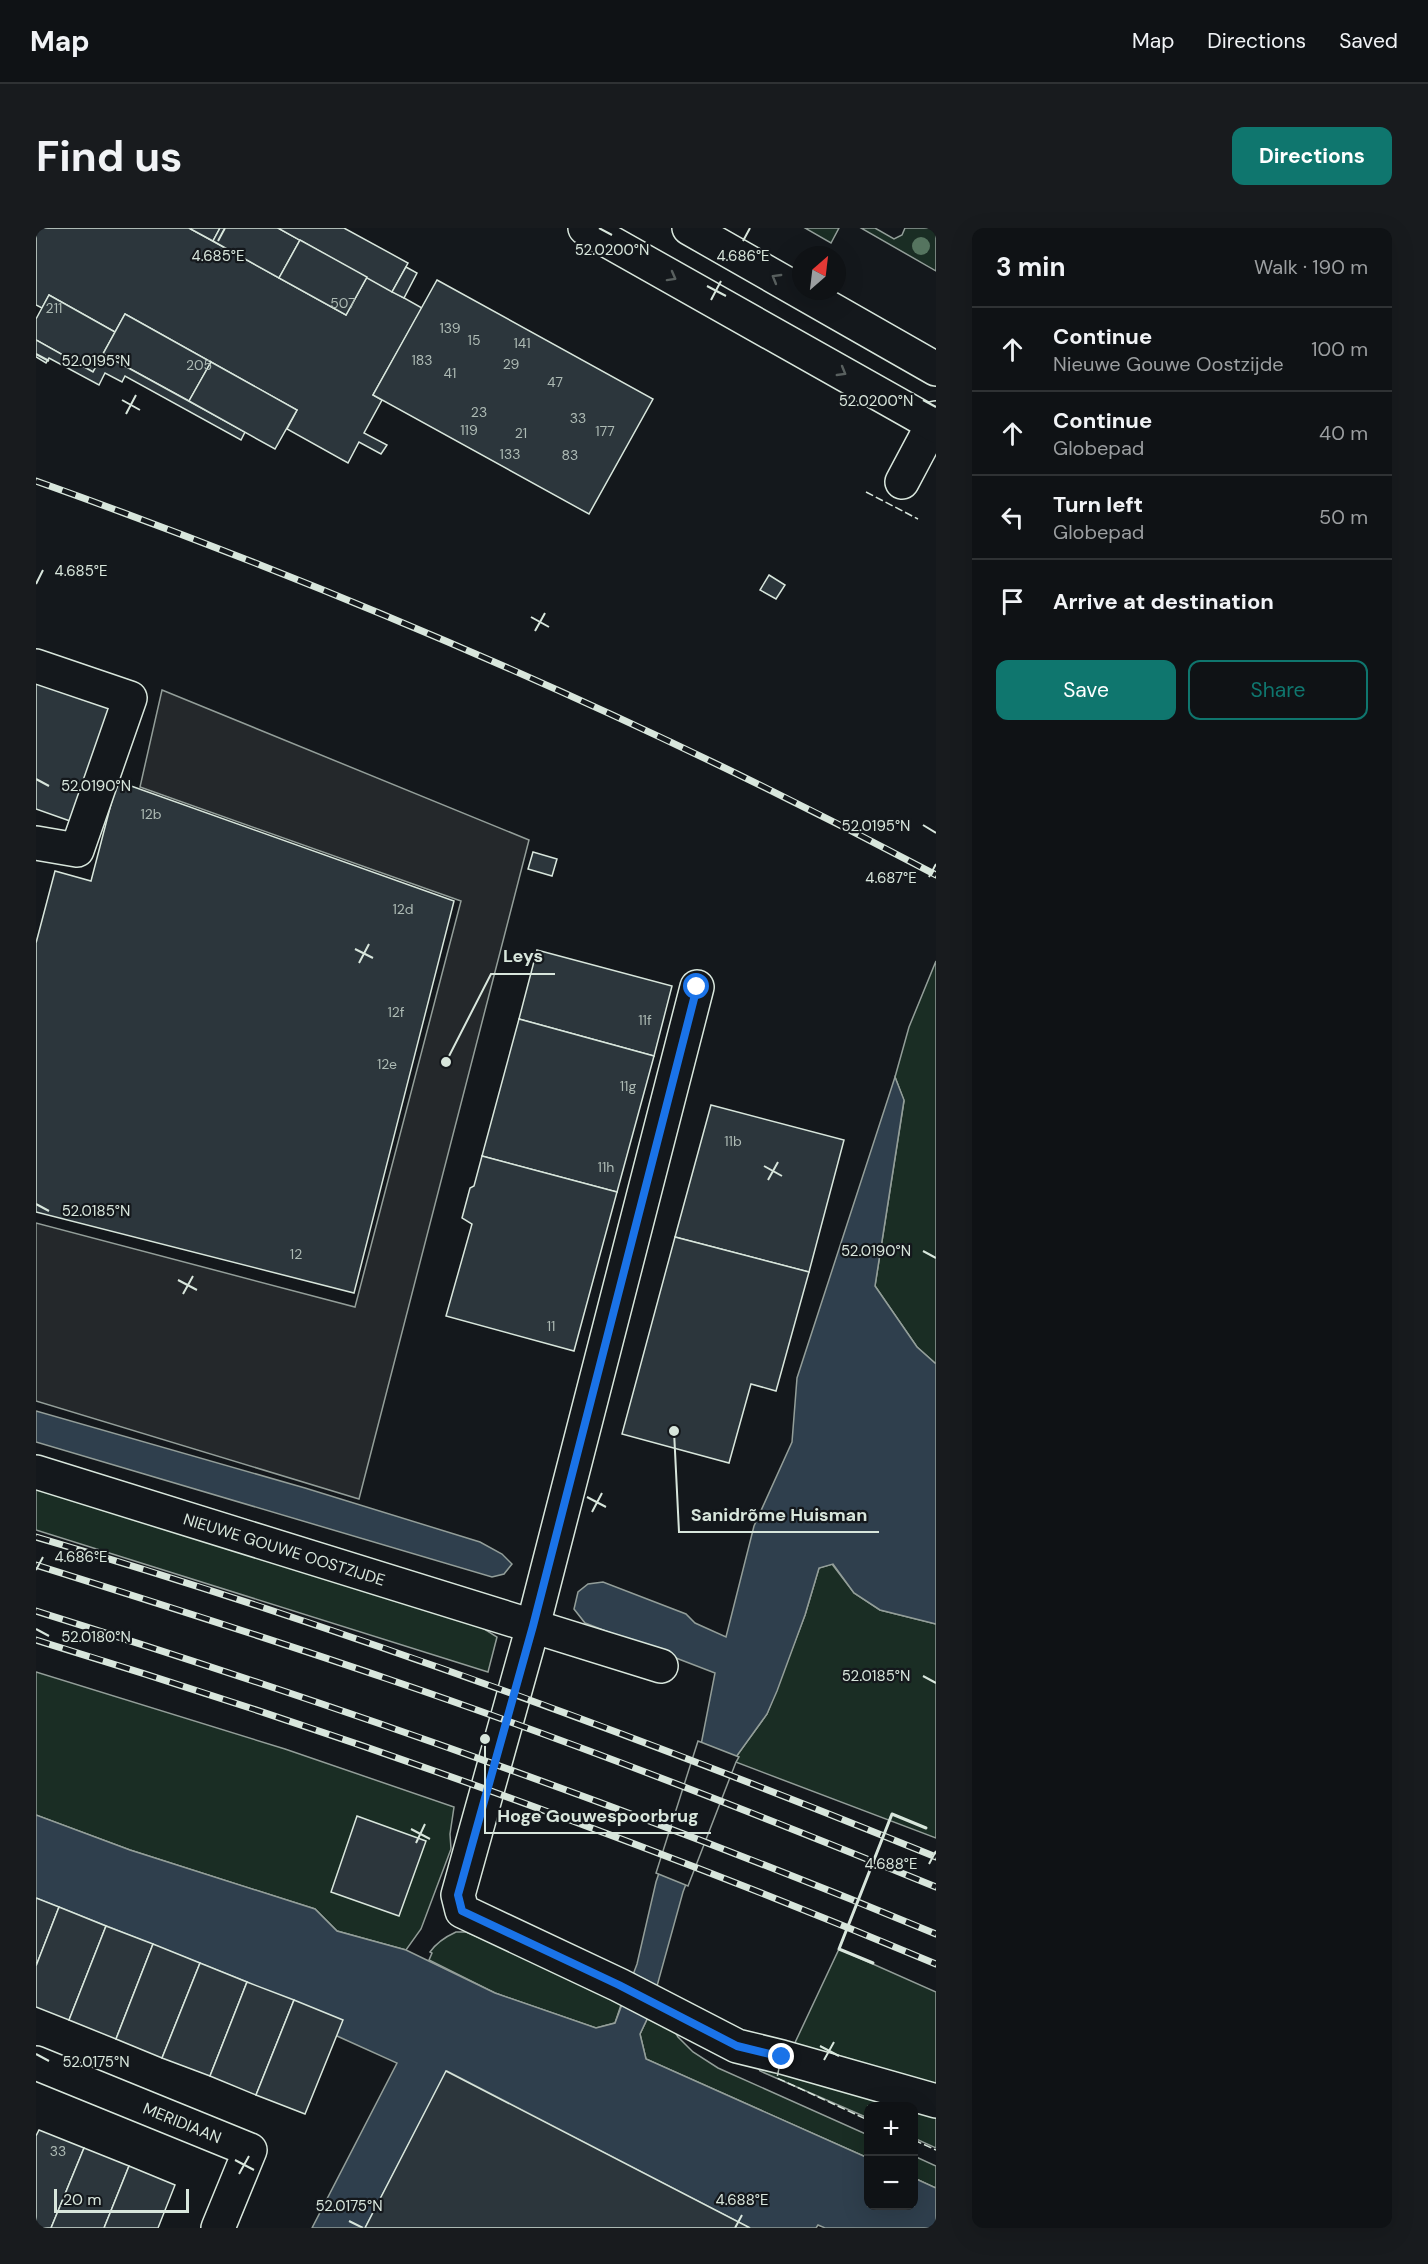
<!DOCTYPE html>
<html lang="en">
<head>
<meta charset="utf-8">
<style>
  body { margin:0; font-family:"DM Sans",sans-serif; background:#181b1e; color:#f1f3f6 }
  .controls { position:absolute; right:18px; bottom:18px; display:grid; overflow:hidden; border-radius:12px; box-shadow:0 6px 24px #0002 }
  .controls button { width:54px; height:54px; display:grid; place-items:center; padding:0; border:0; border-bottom:2px solid #2f3234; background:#0f1215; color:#f1f3f6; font:30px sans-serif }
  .compass { position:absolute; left:756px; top:18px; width:54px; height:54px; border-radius:50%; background:#0f1215; box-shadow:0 6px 24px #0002; rotate:28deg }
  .scale { position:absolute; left:18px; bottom:15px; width:135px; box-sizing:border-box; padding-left:6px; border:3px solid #d8e6dc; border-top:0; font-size:16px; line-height:21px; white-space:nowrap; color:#d8e6dc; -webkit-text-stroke:4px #14181c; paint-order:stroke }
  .stop { position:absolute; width:18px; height:18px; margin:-14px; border:4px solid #1a73e8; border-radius:50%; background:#fff }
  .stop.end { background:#1a73e8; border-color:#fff; box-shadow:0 2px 6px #0008 }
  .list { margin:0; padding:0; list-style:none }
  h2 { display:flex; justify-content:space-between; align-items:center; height:78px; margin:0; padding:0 24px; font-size:26px }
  h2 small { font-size:20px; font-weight:400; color:#9b9ea0 }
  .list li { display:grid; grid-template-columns:39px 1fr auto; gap:18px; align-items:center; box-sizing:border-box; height:84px; padding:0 24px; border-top:2px solid #2f3234 }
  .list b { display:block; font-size:22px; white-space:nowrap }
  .list p { margin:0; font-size:20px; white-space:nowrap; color:#9b9ea0 }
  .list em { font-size:20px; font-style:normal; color:#9b9ea0 }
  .actions { display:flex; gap:12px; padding:18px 24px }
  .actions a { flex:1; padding:14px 0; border:2px solid #0f766e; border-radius:12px; text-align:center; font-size:21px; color:#0f766e }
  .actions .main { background:#0f766e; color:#fff }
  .icon { flex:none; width:33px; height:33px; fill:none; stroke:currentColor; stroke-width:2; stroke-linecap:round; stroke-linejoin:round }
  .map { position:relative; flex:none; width:900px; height:2000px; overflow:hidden; border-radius:12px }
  header { display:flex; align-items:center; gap:36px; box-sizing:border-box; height:84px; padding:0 30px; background:#0f1215; border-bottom:2px solid #2f3234 }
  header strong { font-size:28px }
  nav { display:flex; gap:33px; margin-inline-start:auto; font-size:21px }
  .intro { display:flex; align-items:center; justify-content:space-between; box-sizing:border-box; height:144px; padding:0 36px }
  h1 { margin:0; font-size:42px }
  .button { padding:15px 27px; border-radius:12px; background:#0f766e; color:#fff; font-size:21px; font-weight:700 }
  main { display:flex; gap:36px; padding:0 36px }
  aside { flex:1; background:#0f1215; border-radius:12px; box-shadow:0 6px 24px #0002 }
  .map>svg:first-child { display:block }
  .green { fill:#1a2d24; stroke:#939e99; stroke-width:1.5 }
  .parking { fill:#24282b; stroke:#939e99; stroke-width:1.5 }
  .water { fill:#2f3f4d; stroke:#939e99; stroke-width:1.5 }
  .pier { fill:#14181c; stroke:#939e99; stroke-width:1.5 }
  .building { fill:#2c363c; stroke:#d8e6dc; stroke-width:1.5 }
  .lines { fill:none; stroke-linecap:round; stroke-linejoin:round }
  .minor-casing { stroke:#d8e6dc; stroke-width:36 }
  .major-casing { stroke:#d8e6dc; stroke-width:36 }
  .minor { stroke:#14181c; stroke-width:33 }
  .major { stroke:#14181c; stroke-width:33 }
  .rail-casing { stroke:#d8e6dc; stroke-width:7 }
  .rail { stroke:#14181c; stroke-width:4.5; stroke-dasharray:14; stroke-linecap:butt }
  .fence { stroke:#d8e6dc; stroke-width:1.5; stroke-dasharray:8 3; stroke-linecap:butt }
  .wall { stroke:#d8e6dc; stroke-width:3 }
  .tree { fill:#55745f }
  .oneway { stroke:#59605f }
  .route { stroke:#1a73e8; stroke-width:8 }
  .ticks { fill:none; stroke:#d8e6dc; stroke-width:2 }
  .labels { text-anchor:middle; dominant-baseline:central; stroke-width:4.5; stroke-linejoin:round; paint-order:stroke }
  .number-label { font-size:14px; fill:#adbab4 }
  .street-label { font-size:16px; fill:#d8e6dc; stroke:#14181c }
  .ticks-label { font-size:15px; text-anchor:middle; fill:#d8e6dc; stroke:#14181c; stroke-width:4.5; stroke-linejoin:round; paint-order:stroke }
  .leader { fill:none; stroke:#d8e6dc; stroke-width:2 }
  .callout-dot { fill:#d8e6dc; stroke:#14181c; stroke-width:2 }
  .callout-label { font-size:18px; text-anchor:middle; font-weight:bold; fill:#d8e6dc; stroke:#14181c; stroke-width:4.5; stroke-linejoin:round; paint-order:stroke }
</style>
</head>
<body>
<header>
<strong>Map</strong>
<nav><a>Map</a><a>Directions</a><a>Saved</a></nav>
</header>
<div class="intro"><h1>Find us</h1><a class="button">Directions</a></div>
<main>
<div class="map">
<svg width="900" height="2000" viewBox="0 0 900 2000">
  <rect width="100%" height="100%" fill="#14181c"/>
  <g class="green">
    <path d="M 769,0 L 803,0 L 795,15 Z"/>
    <path d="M 825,0 L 839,0 L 858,11 L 866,7 L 869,0 L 900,0 L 900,43 Z"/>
    <path d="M 900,733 L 900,1136 L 881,1119 L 839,1058 L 868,873 L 859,849 L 873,799 Z"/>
    <path d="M 0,1252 L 442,1397 L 461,1409 L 452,1444 L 0,1302 Z"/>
    <path d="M 796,1336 L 818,1365 L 844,1382 L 900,1396 L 900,1610 L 697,1533 L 731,1486 L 769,1387 L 783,1340 Z"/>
    <path d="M 0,1444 L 249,1521 L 418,1579 L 414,1606 L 415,1621 L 385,1701 L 370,1722 L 301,1703 L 279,1681 L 94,1622 L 0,1587 Z"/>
    <path d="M 420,1704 L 430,1704 L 569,1764 L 586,1774 L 579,1795 L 560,1800 L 459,1765 L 393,1732 L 396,1725 L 394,1724 C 401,1714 409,1709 420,1704 Z"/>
    <path d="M 803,1721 L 900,1764 L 900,1864 L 756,1821 Z"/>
    <path d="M 613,1787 L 632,1792 L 642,1809 L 657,1824 L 682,1840 L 832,1907 L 832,1930 L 610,1831 L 604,1806 Z"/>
    <path d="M 719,1834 L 900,1883 L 900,1920 L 878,1910 L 878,1878 L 832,1878 L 832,1890 L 724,1843 Z"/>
    <path d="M 878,1928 L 900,1938 L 900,1960 L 878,1950 Z"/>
  </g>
  <path class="parking" d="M 126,462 L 493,612 L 323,1271 L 0,1173 L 0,995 L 319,1079 L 425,673 L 104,559 Z"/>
  <g class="water">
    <path d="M 859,849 L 868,872 L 839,1058 L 881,1119 L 900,1136 L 900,1396 L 844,1382 L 818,1365 L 797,1336 L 783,1340 L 769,1387 L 741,1463 L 731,1486 L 697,1533 L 647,1664 L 613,1787 L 604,1806 L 610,1831 L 832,1930 L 832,1978 L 878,1978 L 878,1950 L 900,1960 L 900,2000 L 789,2000 L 782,1997 L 780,2000 L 714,2000 L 411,1843 L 329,2000 L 276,2000 L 361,1835 L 301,1808 L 211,1754 L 0,1670 L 0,1587 L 94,1622 L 279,1681 L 301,1703 L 370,1722 L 459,1765 L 560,1800 L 579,1795 L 601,1736 L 620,1654 L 664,1522 L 679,1445 L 549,1395 L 538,1381 L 542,1364 L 552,1356 L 567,1354 L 650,1386 L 659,1395 L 690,1409 L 718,1298 L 756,1214 L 761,1150 Z"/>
    <path d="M 0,1183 L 269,1260 L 444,1314 L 466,1326 L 476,1336 L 468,1346 L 456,1349 L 0,1214 Z"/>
  </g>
  <path class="pier" d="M 662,1513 L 703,1529 L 700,1534 L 652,1658 L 620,1645 Z"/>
  <g class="building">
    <path d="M 0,0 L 153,0 L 310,87 L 331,49 L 386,80 L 337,167 L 346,172 L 328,205 L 351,217 L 345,226 L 323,214 L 312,235 L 251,201 L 261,182 L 89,86 L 79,104 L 13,67 L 6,80 L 0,77 Z"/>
    <path d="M 153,0 L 184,0 L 177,13 Z"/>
    <path d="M 184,0 L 242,0 L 264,12 L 243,50 L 177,13 Z"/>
    <path d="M 242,0 L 308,0 L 372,35 L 356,64 Z"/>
    <path d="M 264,12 L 331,49 L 310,87 L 243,50 Z"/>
    <path d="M 370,39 L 381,45 L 368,70 L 356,64 Z"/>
    <path d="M 401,52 L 617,171 L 553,286 L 337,167 Z"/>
    <path d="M 13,67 L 79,104 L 57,144 L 0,112 L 0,91 Z"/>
    <path d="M 89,86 L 175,134 L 153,173 L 67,126 Z"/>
    <path d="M 0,112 L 57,144 L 67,126 L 209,204 L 205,212 L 89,148 L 86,154 L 69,145 L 63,157 L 13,130 L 10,135 L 0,129 Z"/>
    <path d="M 175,134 L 261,182 L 239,221 L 153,173 Z"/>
    <path d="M 733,347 L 749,357 L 740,371 L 724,362 Z"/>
    <path d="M 0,454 L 74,480 L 34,593 L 0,581 Z"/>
    <path d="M 81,553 L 418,673 L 318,1065 L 0,984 L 0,715 L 19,643 L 55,653 Z"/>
    <path d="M 497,624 L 521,631 L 516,648 L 492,641 Z"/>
    <path d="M 501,722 L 636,758 L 618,828 L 483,791 Z"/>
    <path d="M 483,791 L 618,828 L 581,964 L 446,928 Z"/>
    <path d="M 675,877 L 808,912 L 773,1044 L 639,1009 Z"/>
    <path d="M 446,928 L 581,964 L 538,1123 L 410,1088 L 436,996 L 426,990 L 434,960 L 438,958 Z"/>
    <path d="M 639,1009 L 773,1044 L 740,1163 L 715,1156 L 693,1235 L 586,1206 Z"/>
    <path d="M 321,1588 L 390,1613 L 363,1688 L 295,1664 Z"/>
    <path d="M 0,1670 L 23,1679 L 0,1738 Z"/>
    <path d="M 23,1679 L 70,1698 L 33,1792 L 0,1779 L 0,1738 Z"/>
    <path d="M 70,1698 L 117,1716 L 80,1811 L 33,1792 Z"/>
    <path d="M 117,1716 L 164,1735 L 126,1830 L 80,1811 Z"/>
    <path d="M 164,1735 L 211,1754 L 174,1848 L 126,1830 Z"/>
    <path d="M 211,1754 L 258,1772 L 220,1867 L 174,1848 Z"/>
    <path d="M 258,1772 L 307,1792 L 269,1886 L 220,1867 Z"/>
    <path d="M 410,1843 L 714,2000 L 329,2000 Z"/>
    <path d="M 3,1902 L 48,1920 L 15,2000 L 0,2000 L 0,1908 Z"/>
    <path d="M 48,1920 L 93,1938 L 68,2000 L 15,2000 Z"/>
    <path d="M 93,1938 L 139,1957 L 122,2000 L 68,2000 Z"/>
  </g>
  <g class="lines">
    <g class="minor-casing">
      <g id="minor">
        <path d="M 866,254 L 900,190"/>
        <path d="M 0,438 L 94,470 L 41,622 L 0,615"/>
        <path d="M 661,759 L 497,1398 L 422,1667 L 426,1683 L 583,1757 L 701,1818 L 746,1829 L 900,1873"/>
        <path id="s1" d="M 0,1244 L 625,1438"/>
        <path id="s2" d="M 0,1835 L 214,1922 L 182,2000"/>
      </g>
    </g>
    <g class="major-casing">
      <g id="major">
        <path d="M 549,0 L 900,198"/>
        <path d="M 653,0 L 900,141"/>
      </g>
    </g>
    <use href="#minor" class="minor"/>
    <use href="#major" class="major"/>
    <g class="rail-casing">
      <g id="rail">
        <path d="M 0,253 C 309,363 610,493 900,647"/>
        <path d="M 0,1309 C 305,1398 605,1509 900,1629"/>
        <path d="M 0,1337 C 118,1374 235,1411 352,1451 C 537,1514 719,1585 900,1659"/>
        <path d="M 0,1383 C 305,1478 605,1584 900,1706"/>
        <path d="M 0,1412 C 305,1505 606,1613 900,1736"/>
      </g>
    </g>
    <use href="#rail" class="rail"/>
    <g class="fence">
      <path d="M 830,264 L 882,291"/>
      <path d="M 743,1840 L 741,1850 L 832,1892"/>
      <path d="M 878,1912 L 900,1922"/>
    </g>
    <path class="wall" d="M 837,1735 L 803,1721 L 856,1586 L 890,1600"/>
  </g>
  <circle class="tree" cx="885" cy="18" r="9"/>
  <defs><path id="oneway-chevron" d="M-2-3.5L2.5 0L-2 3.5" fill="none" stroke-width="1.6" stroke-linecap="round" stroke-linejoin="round" transform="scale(1.5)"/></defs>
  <g class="oneway">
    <use href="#oneway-chevron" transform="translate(636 49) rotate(29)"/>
    <use href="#oneway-chevron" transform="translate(740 50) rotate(-150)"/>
    <use href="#oneway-chevron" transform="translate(806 144) rotate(30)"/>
  </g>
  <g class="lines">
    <path class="route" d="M 661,759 L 497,1398 L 422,1667 L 426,1683 L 583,1757 L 701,1818 L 746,1829"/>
  </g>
  <path class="ticks" d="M 563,0 L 576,7M 182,13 L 189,0M 707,13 L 714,0M 671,58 L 690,68M 675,72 L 685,53M 0,126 L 13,133M 86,172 L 104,182M 887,172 L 900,179M 90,186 L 100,167M 0,356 L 7,342M 495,389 L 513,399M 499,403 L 509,385M 0,551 L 13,558M 887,597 L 900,605M 893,649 L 900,636M 319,721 L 337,730M 323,735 L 333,716M 728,938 L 746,948M 732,952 L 742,934M 0,976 L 13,983M 887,1023 L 900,1030M 142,1052 L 161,1062M 147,1066 L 157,1048M 551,1269 L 570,1279M 556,1284 L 566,1265M 0,1342 L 7,1329M 0,1401 L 13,1408M 887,1448 L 900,1455M 375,1601 L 394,1611M 380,1615 L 389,1596M 893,1636 L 900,1623M 784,1818 L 803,1828M 0,1826 L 13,1833M 788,1832 L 798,1814M 199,1932 L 218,1942M 203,1946 L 213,1928M 313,1993 L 327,2000M 699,2000 L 706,1987"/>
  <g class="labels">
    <g class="number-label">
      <text x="307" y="75">507</text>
      <text x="18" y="80">211</text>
      <text x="414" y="100">139</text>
      <text x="438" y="112">15</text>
      <text x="486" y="115">141</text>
      <text x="386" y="132">183</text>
      <text x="475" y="136">29</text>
      <text x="163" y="137">205</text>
      <text x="414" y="145">41</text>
      <text x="519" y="154">47</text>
      <text x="443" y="184">23</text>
      <text x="542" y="190">33</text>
      <text x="433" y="202">119</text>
      <text x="569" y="203">177</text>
      <text x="485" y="205">21</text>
      <text x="474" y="226">133</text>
      <text x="534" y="227">83</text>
      <text x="115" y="586">12b</text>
      <text x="367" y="681">12d</text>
      <text x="360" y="784">12f</text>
      <text x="609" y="792">11f</text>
      <text x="351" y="836">12e</text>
      <text x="592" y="858">11g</text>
      <text x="697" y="913">11b</text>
      <text x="570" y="939">11h</text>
      <text x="260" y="1026">12</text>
      <text x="515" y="1098">11</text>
      <text x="22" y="1923">33</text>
    </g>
    <g class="street-label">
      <text stroke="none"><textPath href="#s1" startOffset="260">NIEUWE GOUWE OOSTZIJDE</textPath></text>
      <text stroke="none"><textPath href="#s2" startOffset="158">MERIDIAAN</textPath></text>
    </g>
  </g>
  <g class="ticks-label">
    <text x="576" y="27">52.0200°N</text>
    <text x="182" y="33">4.685°E</text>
    <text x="707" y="33">4.686°E</text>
    <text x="60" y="138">52.0195°N</text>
    <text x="840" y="178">52.0200°N</text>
    <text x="45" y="348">4.685°E</text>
    <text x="60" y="563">52.0190°N</text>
    <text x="840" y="603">52.0195°N</text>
    <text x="855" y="655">4.687°E</text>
    <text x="60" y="988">52.0185°N</text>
    <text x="840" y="1028">52.0190°N</text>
    <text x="45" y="1334">4.686°E</text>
    <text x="60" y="1414">52.0180°N</text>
    <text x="840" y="1453">52.0185°N</text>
    <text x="855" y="1641">4.688°E</text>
    <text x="60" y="1839">52.0175°N</text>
    <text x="706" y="1977">4.688°E</text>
    <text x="313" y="1983">52.0175°N</text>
  </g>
  <path class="leader" d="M410 834L455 746H519M638 1203L643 1304H843M449 1511L449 1605H675"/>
  <g class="callout-dot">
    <circle cx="410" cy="834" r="6"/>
    <circle cx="638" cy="1203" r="6"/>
    <circle cx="449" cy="1511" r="6"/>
  </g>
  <g class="callout-label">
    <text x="487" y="734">Leys</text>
    <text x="743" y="1293">Sanidrõme Huisman</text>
    <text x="562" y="1594">Hoge Gouwespoorbrug</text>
  </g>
</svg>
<div class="controls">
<button>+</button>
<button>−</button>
</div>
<svg class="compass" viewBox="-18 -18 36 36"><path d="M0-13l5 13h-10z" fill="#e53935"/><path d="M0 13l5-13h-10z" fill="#9b9ea0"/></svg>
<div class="scale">20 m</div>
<div class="stop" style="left:661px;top:759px"></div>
<div class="stop end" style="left:746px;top:1829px"></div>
</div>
<aside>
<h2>3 min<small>Walk · 190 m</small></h2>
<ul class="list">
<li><svg class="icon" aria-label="ahead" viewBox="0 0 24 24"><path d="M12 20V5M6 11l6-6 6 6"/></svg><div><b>Continue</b><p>Nieuwe Gouwe Oostzijde</p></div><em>100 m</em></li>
<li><svg class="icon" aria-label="ahead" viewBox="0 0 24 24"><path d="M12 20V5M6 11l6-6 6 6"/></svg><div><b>Continue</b><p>Globepad</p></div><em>40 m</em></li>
<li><svg class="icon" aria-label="left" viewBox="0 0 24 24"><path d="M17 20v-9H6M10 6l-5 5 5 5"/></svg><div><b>Turn left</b><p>Globepad</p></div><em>50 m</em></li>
<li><svg class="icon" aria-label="arrive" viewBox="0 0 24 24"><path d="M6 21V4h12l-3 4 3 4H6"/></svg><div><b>Arrive at destination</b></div></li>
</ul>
<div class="actions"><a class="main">Save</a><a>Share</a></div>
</aside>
</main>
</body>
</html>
